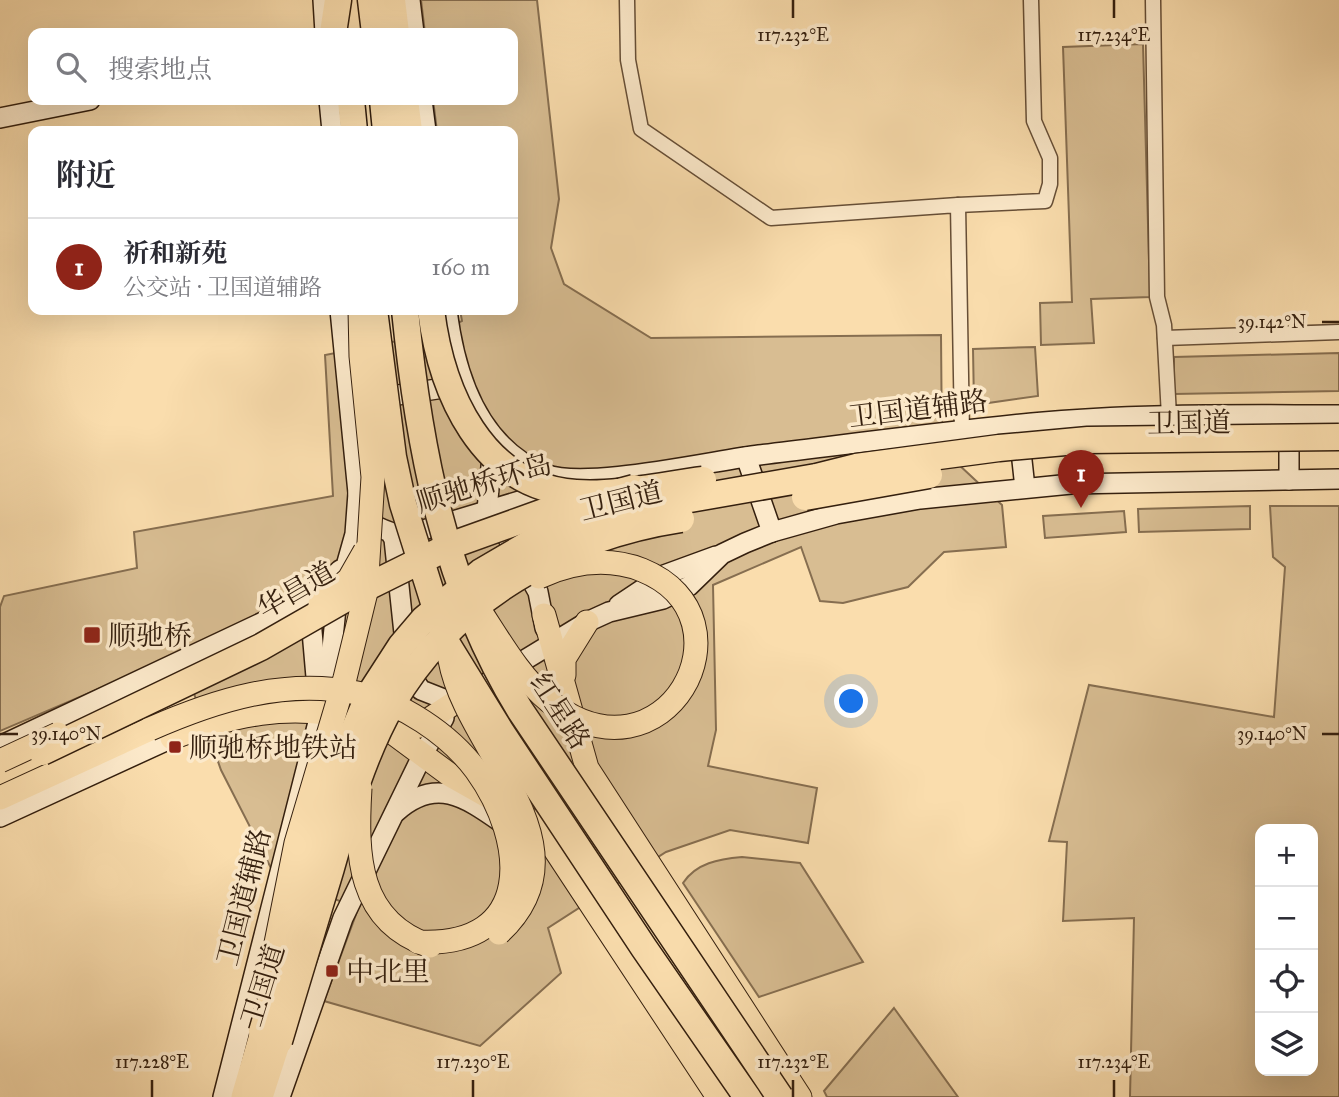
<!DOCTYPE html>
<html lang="zh">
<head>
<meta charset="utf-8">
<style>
  body { margin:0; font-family:"IM FELL Great Primer","Noto Serif SC",serif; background:#f7f7f7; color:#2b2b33 }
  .controls { position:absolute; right:21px; bottom:21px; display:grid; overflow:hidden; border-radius:14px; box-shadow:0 7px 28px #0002 }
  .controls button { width:63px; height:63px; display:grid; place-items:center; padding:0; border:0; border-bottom:2px solid #e1e1e2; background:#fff; color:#2b2b33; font:35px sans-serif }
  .you { position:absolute; left:852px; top:702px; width:24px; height:24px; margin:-18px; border:5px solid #fff; border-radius:50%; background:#1a73e8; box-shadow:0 0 0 10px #1a73e833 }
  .badge { display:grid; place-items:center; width:46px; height:46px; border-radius:50%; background:#8f2418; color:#fff; font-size:23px; font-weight:700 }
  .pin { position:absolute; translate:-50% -58px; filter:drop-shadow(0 2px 4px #0008) }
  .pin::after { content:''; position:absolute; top:37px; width:24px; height:21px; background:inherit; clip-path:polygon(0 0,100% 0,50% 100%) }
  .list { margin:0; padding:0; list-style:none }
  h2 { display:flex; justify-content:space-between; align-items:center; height:91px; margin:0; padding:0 28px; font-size:30px }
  h2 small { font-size:23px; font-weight:400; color:#7c7c81 }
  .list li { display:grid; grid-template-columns:46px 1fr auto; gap:21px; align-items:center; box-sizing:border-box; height:98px; padding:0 28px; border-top:2px solid #e1e1e2 }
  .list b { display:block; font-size:26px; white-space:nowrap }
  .list p { margin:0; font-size:23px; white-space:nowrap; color:#7c7c81 }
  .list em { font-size:23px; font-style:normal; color:#7c7c81 }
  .icon { flex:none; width:38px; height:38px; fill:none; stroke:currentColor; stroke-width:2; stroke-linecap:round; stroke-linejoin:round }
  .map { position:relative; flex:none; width:1339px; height:1097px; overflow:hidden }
  .search { position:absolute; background:#fff; box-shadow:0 7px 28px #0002; left:28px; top:28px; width:490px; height:77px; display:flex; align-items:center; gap:18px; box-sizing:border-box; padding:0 24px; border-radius:14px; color:#7c7c81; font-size:26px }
  .panel { position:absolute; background:#fff; box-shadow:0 7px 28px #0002; left:28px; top:126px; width:490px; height:189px; border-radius:14px }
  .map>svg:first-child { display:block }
  .green { fill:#d8bd92; stroke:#866e50; stroke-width:2; fill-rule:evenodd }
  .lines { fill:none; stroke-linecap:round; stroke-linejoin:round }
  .street-casing { stroke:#664e36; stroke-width:17 }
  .secondary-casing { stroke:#341f0e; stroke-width:22 }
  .primary-casing { stroke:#341f0e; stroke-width:25 }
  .highway-casing { stroke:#341f0e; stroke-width:29 }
  .street { stroke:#fce9ca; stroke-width:14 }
  .secondary { stroke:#fce9ca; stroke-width:19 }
  .primary { stroke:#faddad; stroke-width:23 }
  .highway { stroke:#faddad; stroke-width:26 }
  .primary-bridge-casing { stroke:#341f0e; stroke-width:25; stroke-linecap:butt }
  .highway-bridge-casing { stroke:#341f0e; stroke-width:29; stroke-linecap:butt }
  .primary-bridge { stroke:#faddad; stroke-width:23 }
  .highway-bridge { stroke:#faddad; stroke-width:26 }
  .ticks { fill:none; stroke:#341f0e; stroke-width:2.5 }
  .poi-dot { fill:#8f2418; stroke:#fce9ca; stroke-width:2.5 }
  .labels { text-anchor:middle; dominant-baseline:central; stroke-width:7; stroke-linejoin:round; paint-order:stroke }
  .street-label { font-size:28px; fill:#341f0e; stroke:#fce9ca }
  .poi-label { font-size:28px; fill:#341f0e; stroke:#fce9ca; text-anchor:start }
  .ticks-label { font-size:18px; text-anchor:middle; fill:#341f0e; stroke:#fce9ca; stroke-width:7; stroke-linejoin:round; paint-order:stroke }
</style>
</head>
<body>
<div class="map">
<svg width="1339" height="1097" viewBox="0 0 1339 1097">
  <rect width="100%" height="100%" fill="#faddad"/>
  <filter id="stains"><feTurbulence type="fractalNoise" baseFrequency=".00286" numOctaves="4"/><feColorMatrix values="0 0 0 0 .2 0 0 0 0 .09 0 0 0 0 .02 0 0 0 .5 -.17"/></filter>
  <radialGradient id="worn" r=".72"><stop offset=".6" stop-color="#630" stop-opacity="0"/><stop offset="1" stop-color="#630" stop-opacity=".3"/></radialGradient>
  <g class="green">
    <path d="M 421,0 L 537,0 L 559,199 L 551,248 L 564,284 L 651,338 L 941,335 L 942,449 L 1002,505 L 1006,547 L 944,552 L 908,587 L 843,603 L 820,601 L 801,547 L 713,585 L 716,730 L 708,766 L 817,788 L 808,843 L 730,830 L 666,852 L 548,928 L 561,973 L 480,1046 L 324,1001 L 358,909 L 273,872 L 221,770 L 180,654 L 0,731 L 0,607 L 4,596 L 137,568 L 134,532 L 333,496 L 325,355 L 438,333 L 462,321 L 460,310 L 513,310 L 513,131 L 437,131 L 433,100 L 513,100 L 513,33 L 425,33 Z"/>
    <path d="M 1143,44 L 1150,297 L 1091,299 L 1094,343 L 1041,345 L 1040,303 L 1072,302 L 1063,47 Z"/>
    <path d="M 1035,347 L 1038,396 L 974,405 L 973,349 Z"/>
    <path d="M 1339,353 L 1339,391 L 1174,394 L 1174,357 Z"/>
    <path d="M 1250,506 L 1250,529 L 1139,532 L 1138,509 Z"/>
    <path d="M 1270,506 L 1339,506 L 1339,1097 L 1130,1097 L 1134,918 L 1063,921 L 1067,842 L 1049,841 L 1089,685 L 1274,717 L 1285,567 L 1273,557 ZM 1260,829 L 1313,829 L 1313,1071 L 1260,1071 Z"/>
    <path d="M 1124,511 L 1126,532 L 1045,538 L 1043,516 Z"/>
    <path d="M 742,857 L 800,863 L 863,962 L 759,997 L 683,883 C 696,863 719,859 742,857 Z"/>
    <path d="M 894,1008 L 958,1097 L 827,1097 L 824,1091 Z"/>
  </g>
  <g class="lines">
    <g class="street-casing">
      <g id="street">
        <path d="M 627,0 L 628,60 L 641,129 L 771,218 L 958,205 L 962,432"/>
        <path d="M 1153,0 L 1157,297 L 1164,325 L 1169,416"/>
        <path d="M 958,205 L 1045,201 L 1050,184 L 1050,158 L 1034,121 L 1031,0"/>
        <path d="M 1165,338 L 1339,332"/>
      </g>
    </g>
    <g class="secondary-casing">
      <g id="secondary">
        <path d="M 323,0 L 325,33"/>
        <path d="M 410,0 L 414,33"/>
        <path d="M 329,100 L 332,131"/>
        <path d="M 422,100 L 426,131"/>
        <path d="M 0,118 L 90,100"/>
        <path d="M 447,310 C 455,375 478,447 545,474 C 585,490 711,461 759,455 C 850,444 941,432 1032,423 C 1134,413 1237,415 1339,415"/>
        <path d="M 372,399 L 463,385"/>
        <path d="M 1289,426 L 1289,480"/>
        <path d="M 1019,433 L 1025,488"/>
        <path d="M 746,457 L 772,532"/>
        <path d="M 358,493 C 367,521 363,522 390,532 L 394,539 L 408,671 L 421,690 L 454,703 L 587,622 L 609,612 L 663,599 L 689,586 L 722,554 L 745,543 L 772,532 L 836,514 L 920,499 L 1071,484 L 1339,479"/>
        <path d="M 487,510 L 493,445"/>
        <path d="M 496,517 L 538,592 L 545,628"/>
        <path d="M 400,537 L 556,490"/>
        <path d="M 619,605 L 664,575 L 716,556"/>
        <path d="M 310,608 L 318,700"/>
        <path d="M 0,746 L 280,614 L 326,584 L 340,570"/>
        <path d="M 396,812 C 438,774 469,800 508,827"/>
        <path d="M 0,817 L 172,738"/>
        <path d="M 223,1097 L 329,679 L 337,598 L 355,534 L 358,493 L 340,310"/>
        <path d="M 280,1097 L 343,918 L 423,754 L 444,718"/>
      </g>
    </g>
    <g class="primary-casing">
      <g id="primary">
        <path d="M 544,615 L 587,768 L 800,1097"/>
        <path d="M 564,675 L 564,659 L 587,622"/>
        <path d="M 385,727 L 450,775 L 528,819 L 544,833 L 718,1097"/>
        <path d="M 407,729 L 419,726 L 454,703"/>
        <path d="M 172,738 C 233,715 288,702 353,718"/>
        <path d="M 0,798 L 150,729"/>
        <path d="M 243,1097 L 262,1032"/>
        <path d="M 261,1097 L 279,1041"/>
      </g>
    </g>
    <g class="highway-casing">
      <g id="highway">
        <path d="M 371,0 L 375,33"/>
        <path d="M 392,0 L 396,33"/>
        <path d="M 333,33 L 338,0"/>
        <path d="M 351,100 L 354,131"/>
        <path d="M 383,100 L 386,131"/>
        <path d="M 405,100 L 409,131"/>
      </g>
    </g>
    <use href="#street" class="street"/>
    <use href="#secondary" class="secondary"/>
    <use href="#primary" class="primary"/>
    <use href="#highway" class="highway"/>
    <g class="primary-bridge-casing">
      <g id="primary-bridge">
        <path d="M 472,599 C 495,632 517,675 549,701 C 664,793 760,618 642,570 C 608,557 572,562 539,577"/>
        <path d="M 320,604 L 349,579 L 365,551"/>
        <path d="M 450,660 C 466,750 593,846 499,933"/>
        <path d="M 150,729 C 216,700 285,678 357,693 C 401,702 449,734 476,770 C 528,842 535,948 418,942"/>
        <path d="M 0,761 L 58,734"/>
        <path d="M 360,788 C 356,855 357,921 430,946"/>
        <path d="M 272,963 L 296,843 L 345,678 L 366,592 L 373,477 L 361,356 L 360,310"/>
      </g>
    </g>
    <g class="highway-bridge-casing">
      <g id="highway-bridge">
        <path d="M 374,310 L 393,457 L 403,504 L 447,644 L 501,732 L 644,948 L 747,1097"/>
        <path d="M 405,310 C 419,450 445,588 520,710 L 780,1097"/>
        <path d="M 431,310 C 441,391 481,487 576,493 C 615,496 663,485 703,480"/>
        <path d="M 805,497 L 929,475"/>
        <path d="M 42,752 L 261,647 L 357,592 L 452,545 L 544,512 L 634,488"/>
        <path d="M 262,1032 L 341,761 L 368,697 L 401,646 L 424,619 L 481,572 L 539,538 L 577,522 L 621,511 L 816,477 L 856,467 L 999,448 L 1088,440 L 1339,437"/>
        <path d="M 279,1041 C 296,983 314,925 331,868 C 347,812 363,755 392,704 C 453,599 563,537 681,519"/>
      </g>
    </g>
    <use href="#primary-bridge" class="primary-bridge"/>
    <use href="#highway-bridge" class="highway-bridge"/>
  </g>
  <path class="ticks" d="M 793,0 L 793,18M 1114,0 L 1114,18M 1322,322 L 1339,322M 0,734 L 18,734M 1322,734 L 1339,734M 152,1080 L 152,1097M 473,1080 L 473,1097M 793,1080 L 793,1097M 1114,1080 L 1114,1097"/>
  <g class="poi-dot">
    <rect x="83" y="626" width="18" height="18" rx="3.5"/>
    <rect x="168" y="740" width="14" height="14" rx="3.5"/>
    <rect x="325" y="964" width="14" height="14" rx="3.5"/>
  </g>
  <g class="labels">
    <g class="street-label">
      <text transform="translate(918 409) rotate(-7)">卫国道辅路</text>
      <text transform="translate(1189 423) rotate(-1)">卫国道</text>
      <text transform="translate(484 483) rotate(-17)">顺驰桥环岛</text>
      <text transform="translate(621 501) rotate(-14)">卫国道</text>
      <text transform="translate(296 590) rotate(-30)">华昌道</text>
      <text transform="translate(560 711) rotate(57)">红星路</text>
      <text transform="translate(244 897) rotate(-76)">卫国道辅路</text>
      <text transform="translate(263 985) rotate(-73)">卫国道</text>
    </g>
    <g class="poi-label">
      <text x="108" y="635">顺驰桥</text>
      <text x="189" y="747">顺驰桥地铁站</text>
      <text x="346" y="971">中北里</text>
    </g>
  </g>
  <g class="ticks-label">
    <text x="793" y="41">117.232°E</text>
    <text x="1114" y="41">117.234°E</text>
    <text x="1272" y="328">39.142°N</text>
    <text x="66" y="740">39.140°N</text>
    <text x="1272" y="740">39.140°N</text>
    <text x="152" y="1068">117.228°E</text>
    <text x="473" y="1068">117.230°E</text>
    <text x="793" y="1068">117.232°E</text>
    <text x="1114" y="1068">117.234°E</text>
  </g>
  <rect width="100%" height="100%" filter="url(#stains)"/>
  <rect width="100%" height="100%" fill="url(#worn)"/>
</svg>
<div class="controls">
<button>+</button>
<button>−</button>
<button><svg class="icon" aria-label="locate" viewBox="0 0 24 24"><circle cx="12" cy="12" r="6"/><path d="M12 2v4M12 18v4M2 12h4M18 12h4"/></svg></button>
<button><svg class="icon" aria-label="layers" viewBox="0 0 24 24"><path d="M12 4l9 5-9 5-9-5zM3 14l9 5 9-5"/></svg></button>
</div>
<div class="you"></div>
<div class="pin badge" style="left:1081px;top:508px">1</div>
<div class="search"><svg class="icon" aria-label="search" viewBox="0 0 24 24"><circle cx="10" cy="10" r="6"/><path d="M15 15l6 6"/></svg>搜索地点</div>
<section class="panel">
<h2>附近<small></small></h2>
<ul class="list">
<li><span class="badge">1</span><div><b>祈和新苑</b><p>公交站 · 卫国道辅路</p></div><em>160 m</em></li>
</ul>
</section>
</div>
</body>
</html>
